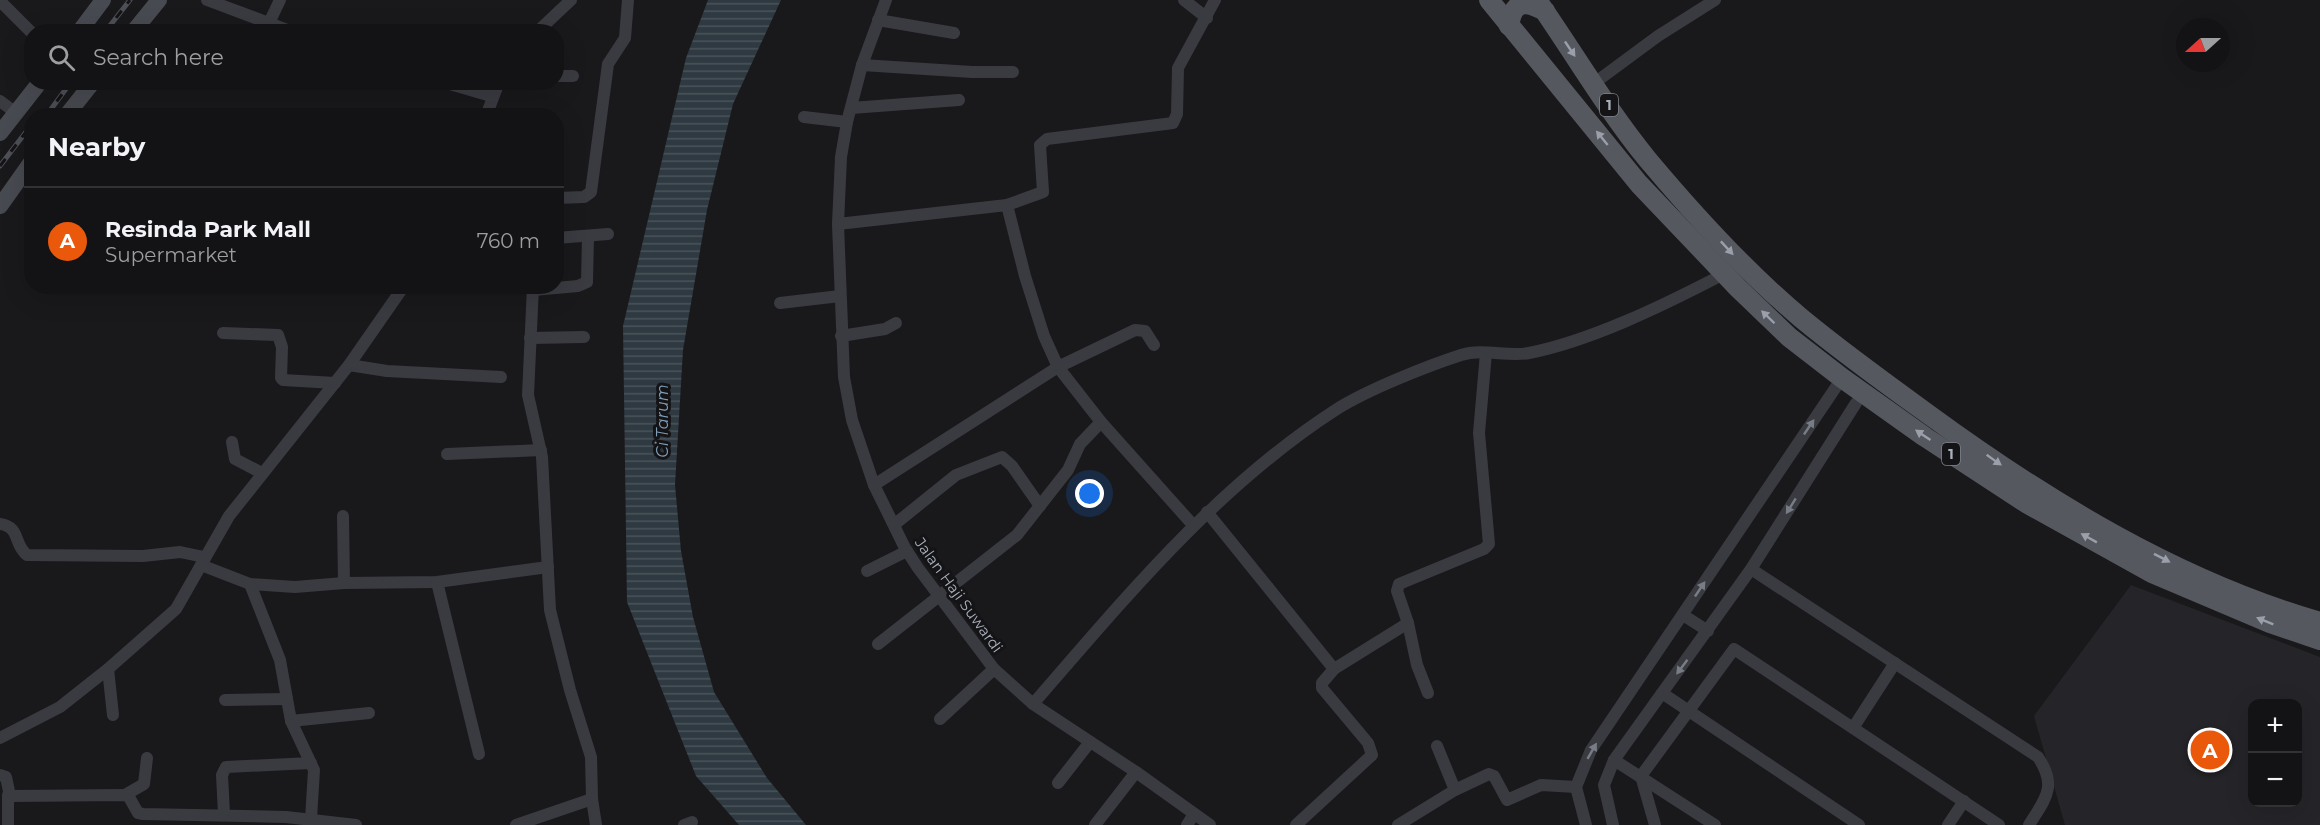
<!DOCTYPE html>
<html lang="en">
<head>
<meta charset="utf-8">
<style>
  body { margin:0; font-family:Montserrat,sans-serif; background:#202022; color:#f1f3f6 }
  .controls { position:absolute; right:18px; bottom:18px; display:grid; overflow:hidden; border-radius:12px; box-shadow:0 6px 24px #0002 }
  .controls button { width:54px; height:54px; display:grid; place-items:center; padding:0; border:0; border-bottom:2px solid #323234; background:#131315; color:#f1f3f6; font:30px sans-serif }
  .compass { position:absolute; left:2176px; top:18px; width:54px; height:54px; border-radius:50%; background:#131315; box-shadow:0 6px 24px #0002; rotate:249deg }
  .you { position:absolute; left:1090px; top:494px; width:21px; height:21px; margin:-15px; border:4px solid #fff; border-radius:50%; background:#1a73e8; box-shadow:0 0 0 9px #1a73e833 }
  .badge { display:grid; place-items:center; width:39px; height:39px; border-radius:50%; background:#ea580c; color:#fff; font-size:20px; font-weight:700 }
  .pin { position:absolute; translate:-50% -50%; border:3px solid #fff; box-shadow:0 2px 6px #0006 }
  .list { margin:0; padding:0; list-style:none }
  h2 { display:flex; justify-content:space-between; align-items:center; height:78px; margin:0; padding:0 24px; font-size:26px }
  h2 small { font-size:20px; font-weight:400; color:#9d9ea0 }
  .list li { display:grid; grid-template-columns:39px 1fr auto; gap:18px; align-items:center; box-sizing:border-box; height:108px; padding:0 24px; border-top:2px solid #323234 }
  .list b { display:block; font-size:22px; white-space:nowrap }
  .list p { margin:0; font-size:20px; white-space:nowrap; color:#9d9ea0 }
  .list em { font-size:20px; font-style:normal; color:#9d9ea0 }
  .icon { flex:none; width:33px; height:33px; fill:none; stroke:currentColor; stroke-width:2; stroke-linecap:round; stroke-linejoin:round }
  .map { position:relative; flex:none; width:2320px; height:825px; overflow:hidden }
  .search { position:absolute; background:#131315; box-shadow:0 6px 24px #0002; left:24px; top:24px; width:540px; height:66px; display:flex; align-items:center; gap:15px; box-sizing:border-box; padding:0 21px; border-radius:24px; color:#9d9ea0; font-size:22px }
  .panel { position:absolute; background:#131315; box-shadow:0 6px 24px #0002; left:24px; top:108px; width:540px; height:186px; border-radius:24px }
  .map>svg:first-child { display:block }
  .built { fill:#252529; fill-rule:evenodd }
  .water { fill:url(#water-rules) }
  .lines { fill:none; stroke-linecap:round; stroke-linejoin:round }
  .street { stroke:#3a3b41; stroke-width:12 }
  .secondary { stroke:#484a51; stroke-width:16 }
  .primary { stroke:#565860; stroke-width:20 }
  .rail-casing { stroke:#4d4f56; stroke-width:5 }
  .rail { stroke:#141417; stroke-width:3; stroke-dasharray:9; stroke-linecap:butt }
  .oneway { fill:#9a9faa }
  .oneway2 { fill:#787c85 }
  .labels { text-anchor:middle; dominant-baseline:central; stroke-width:6; stroke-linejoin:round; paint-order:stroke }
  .shield { fill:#141417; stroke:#7e828a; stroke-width:1.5 }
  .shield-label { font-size:14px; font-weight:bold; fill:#abb1bc }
  .street-label { font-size:15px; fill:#abb1bc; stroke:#141417 }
  .water-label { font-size:16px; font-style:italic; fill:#819fb8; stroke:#141417 }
</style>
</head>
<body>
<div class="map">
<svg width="2320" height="825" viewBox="0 0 2320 825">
  <defs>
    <pattern id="water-rules" width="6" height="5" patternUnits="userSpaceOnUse" patternTransform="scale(1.5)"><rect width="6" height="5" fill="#2e3941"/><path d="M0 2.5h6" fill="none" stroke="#4a535a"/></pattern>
  </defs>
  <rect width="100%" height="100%" fill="#19191c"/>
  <path class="built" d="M 2131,585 L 2320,657 L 2320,825 L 2065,825 L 2034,716 ZM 2252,704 L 2298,704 L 2298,802 L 2252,802 Z"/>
  <path class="water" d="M 708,0 L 781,0 L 733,104 L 707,210 L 683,350 L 675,485 L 681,551 L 693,617 L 714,692 L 767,778 L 806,825 L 739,825 L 696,776 L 627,602 L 623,326 L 686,58 Z"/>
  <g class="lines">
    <g class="street">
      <path d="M 207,0 L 293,32"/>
      <path d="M 886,0 L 862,65 L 847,122 L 841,157 L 838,224 L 844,377 L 852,420 L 874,485 L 905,548 L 918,568 L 994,669 L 1033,704 L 1136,772 L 1210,825"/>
      <path d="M 1184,0 L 1207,18"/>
      <path d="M 0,1 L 32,33"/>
      <path d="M 878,20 L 954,33"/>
      <path d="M 269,23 L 280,0"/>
      <path d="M 537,32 L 571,0"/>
      <path d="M 862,65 L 972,72 L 1013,72"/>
      <path d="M 556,76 L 573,76"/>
      <path d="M 443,82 L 491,96"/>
      <path d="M 1593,84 L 1658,36 L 1715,0"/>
      <path d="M 0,101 L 16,113"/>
      <path d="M 851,108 L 959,100"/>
      <path d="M 486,116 L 499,82"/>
      <path d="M 804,117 L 847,122"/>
      <path d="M 556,198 L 584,197 L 591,192 L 608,64 L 625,38 L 628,0"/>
      <path d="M 1007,205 L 1025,276 L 1044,336 L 1058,367 L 1101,422 L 1193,525"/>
      <path d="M 838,224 L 1007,205 L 1043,192 L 1040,145 L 1047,139 L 1173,123 L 1177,114 L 1178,68 L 1215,0"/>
      <path d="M 556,238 L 608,234"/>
      <path d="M 533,286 L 528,395 L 542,457 L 550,610 L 570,690 L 591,757 L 592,799 L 596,825"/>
      <path d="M 533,290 L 578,286 L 587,282 L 588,236"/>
      <path d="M 780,303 L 840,296"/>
      <path d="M 223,333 L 278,335 L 282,347 L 281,378 L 283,380 L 335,383"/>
      <path d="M 841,336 L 885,329 L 896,323"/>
      <path d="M 530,338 L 584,337"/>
      <path d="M 349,365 L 387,371 L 501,377"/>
      <path d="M 232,442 L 235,459 L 262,473"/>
      <path d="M 447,454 L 541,450"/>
      <path d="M 874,485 L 1058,367 L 1135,330 L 1145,331 L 1154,345"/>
      <path d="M 1207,512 L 1334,669 L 1322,683 L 1322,688 L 1368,743 L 1372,755 L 1296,825"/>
      <path d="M 343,516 L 344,583"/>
      <path d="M 0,524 C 21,527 13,544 27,555 L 143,556 L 180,552 L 204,557"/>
      <path d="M 895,524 L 956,475 L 1002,457 L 1012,466 L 1040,506"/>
      <path d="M 201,565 L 250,584 L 295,587 L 344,583 L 437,582 L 548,567"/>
      <path d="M 1751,569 L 2038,757 C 2058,787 2045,799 2029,825"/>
      <path d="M 867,571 L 907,551"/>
      <path d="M 437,582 L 479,754"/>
      <path d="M 250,584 L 280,660 L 291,721 L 314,770 L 311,819"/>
      <path d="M 1683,615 L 1708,631"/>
      <path d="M 1408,623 L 1417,665 L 1428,693"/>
      <path d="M 878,644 L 1017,535 L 1068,470 L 1080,444 L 1101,422"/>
      <path d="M 108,669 L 113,715"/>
      <path d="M 1334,669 L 1408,623 L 1397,591 L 1399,584 L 1484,549 L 1489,544 L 1479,433 L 1486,353"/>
      <path d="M 1662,693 L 1859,825"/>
      <path d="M 225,700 L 287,699"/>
      <path d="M 1033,704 C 1125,598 1217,486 1337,409 C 1367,390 1427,366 1461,355 C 1483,348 1507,357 1529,353 C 1590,341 1662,306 1718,277"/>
      <path d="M 940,719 L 994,669"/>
      <path d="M 291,721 L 369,713"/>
      <path d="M 1853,728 L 1895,663"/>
      <path d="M 0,738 L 60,707 L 108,669 L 176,609 L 229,516 L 349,365 L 404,286"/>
      <path d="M 1437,746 L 1455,790"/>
      <path d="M 1614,760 L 1715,825"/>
      <path d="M 0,775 L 6,777 L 10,796 L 125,795 L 129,797 L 138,813 L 143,814 L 286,817 L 356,825"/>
      <path d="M 1058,783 L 1090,742"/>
      <path d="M 8,795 L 8,825"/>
      <path d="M 125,795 L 144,784 L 147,758"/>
      <path d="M 224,814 L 222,775 L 226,767 L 311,763"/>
      <path d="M 516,825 L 592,799"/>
      <path d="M 684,825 L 692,822"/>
      <path d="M 1095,825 L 1136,772"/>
      <path d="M 1187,825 L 1194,814"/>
      <path d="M 1398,825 L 1455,790 L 1489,774 L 1494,776 L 1507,800 L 1541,785 L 1576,787"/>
      <path d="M 1586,825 L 1576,787 L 1591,750 L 1836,387"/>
      <path d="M 1613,825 L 1604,785 L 1614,760 L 1751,569 L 1856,403"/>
      <path d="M 1655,825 L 1641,776 L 1734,649 L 1999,825"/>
      <path d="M 1948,825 L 1964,801"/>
    </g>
    <g class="secondary">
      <path d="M 79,32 L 103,0"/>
      <path d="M 133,32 L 159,0"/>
      <path d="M 66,116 L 93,82"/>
      <path d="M 0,133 L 40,82"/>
      <path d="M 0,206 L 32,161"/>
    </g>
    <g class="primary">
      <path d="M 1489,0 L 1639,184 L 1738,288 L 1789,337 L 1842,378 L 1925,437 L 2026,503 L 2152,573 L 2270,623 L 2320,640"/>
      <path d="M 1537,0 C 1574,53 1607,110 1648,160 C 1695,216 1745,271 1801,318 C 1842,352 1885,383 1928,414 C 2047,501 2178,581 2320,622"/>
      <path d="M 1509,26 C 1513,1 1524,0 1545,11"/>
    </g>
    <g class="rail-casing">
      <g id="rail">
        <path d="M 105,32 L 130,0"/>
        <path d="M 46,116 L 71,82"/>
        <path d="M 0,166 L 32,124"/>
      </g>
    </g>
    <use href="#rail" class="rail"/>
  </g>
  <defs><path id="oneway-solid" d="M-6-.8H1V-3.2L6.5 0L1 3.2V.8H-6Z" transform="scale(1.5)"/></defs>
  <g class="oneway">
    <use href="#oneway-solid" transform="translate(1570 49) rotate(56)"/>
    <use href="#oneway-solid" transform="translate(1602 138) rotate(-129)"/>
    <use href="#oneway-solid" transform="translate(1727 248) rotate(47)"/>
    <use href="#oneway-solid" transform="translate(1768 317) rotate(-136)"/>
    <use href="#oneway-solid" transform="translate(1923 435) rotate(-146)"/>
    <use href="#oneway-solid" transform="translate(1994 460) rotate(35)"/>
    <use href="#oneway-solid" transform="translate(2089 538) rotate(-151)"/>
    <use href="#oneway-solid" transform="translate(2162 558) rotate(27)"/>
    <use href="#oneway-solid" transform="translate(2265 621) rotate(-158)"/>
  </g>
  <g class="oneway2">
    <use href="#oneway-solid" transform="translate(1809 427) rotate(-56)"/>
    <use href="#oneway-solid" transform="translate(1791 506) rotate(122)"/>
    <use href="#oneway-solid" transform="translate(1700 589) rotate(-56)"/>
    <use href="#oneway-solid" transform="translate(1682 667) rotate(127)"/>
    <use href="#oneway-solid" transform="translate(1592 751) rotate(-60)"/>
  </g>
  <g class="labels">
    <g class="shield">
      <rect x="1600" y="94" width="18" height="22" rx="4.5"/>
      <rect x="1942" y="443" width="18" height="22" rx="4.5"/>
    </g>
    <g class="shield-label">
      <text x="1609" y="105">1</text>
      <text x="1951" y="454">1</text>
    </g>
    <g class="street-label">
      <text transform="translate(959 595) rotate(54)">Jalan Haji Suwardi</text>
    </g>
    <g class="water-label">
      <text transform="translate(662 421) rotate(-90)">Ci Tarum</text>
    </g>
  </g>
</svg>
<div class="controls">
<button>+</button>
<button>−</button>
</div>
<svg class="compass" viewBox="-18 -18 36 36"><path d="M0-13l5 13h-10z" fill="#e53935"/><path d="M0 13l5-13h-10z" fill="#9d9ea0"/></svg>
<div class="you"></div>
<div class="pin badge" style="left:2210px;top:750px">A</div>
<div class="search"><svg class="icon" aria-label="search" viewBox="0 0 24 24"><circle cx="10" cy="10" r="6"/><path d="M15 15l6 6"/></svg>Search here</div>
<section class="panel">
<h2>Nearby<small></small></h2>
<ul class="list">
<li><span class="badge">A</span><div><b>Resinda Park Mall</b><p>Supermarket</p></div><em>760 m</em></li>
</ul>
</section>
</div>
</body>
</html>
